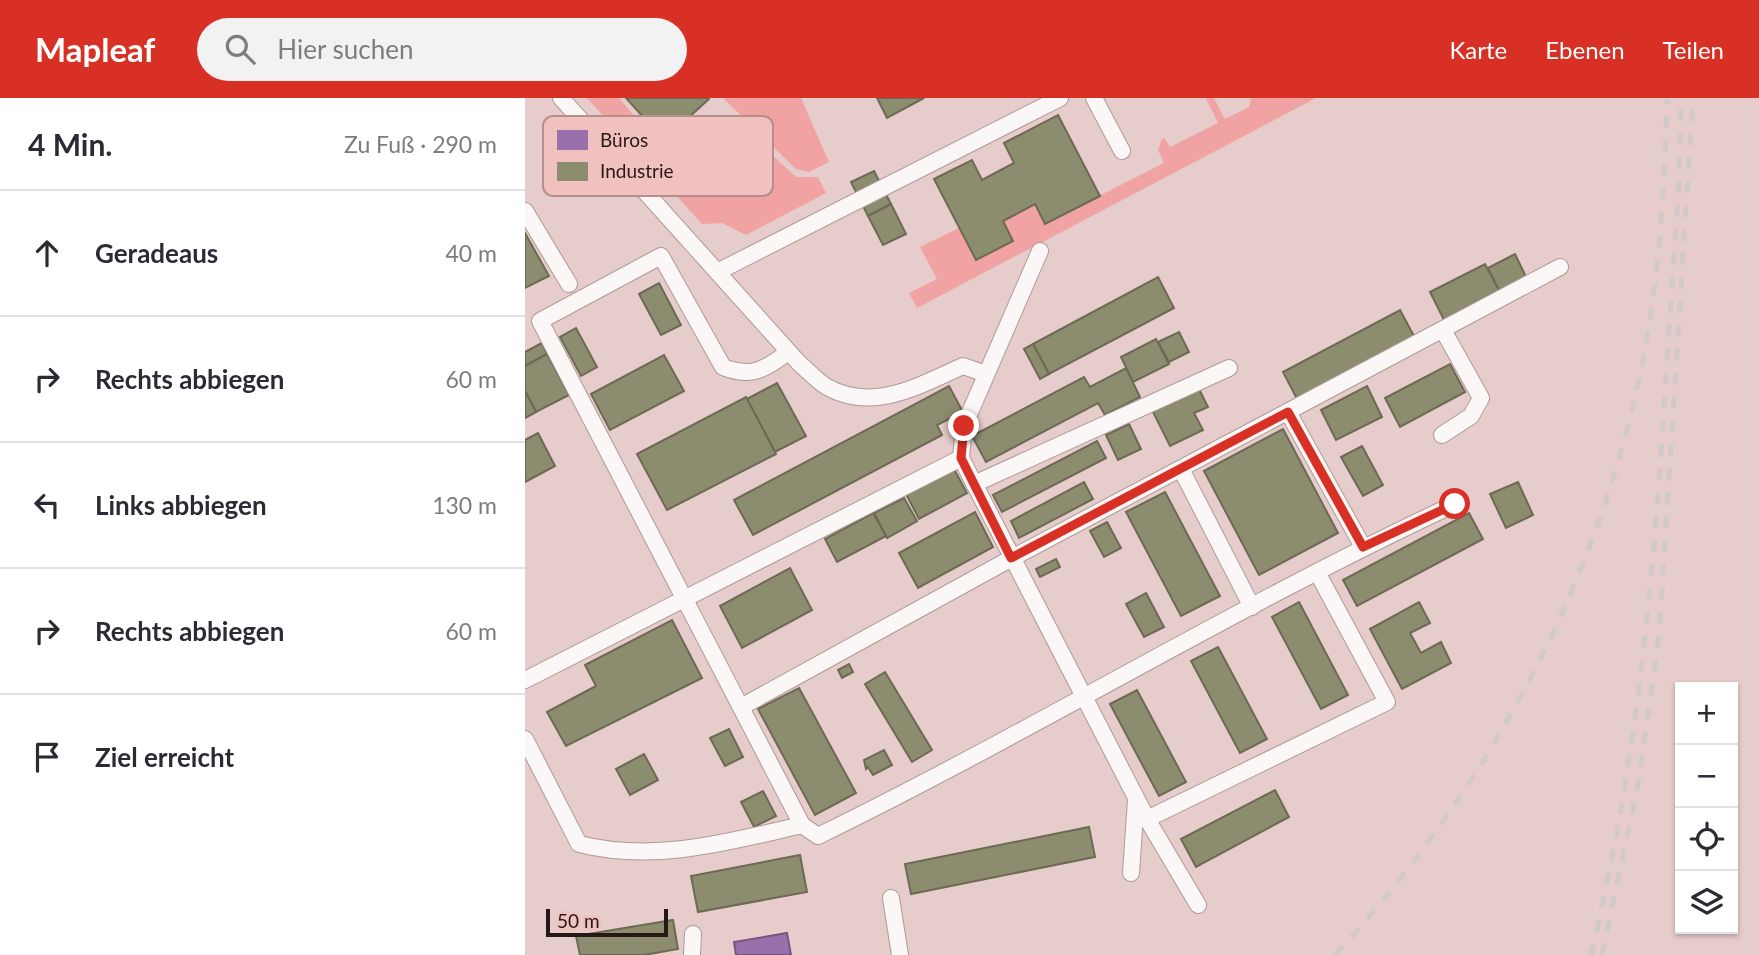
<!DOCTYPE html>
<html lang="de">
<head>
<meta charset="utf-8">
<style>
  body { margin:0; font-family:Lato,sans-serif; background:#f2f2f3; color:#2b2b33 }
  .controls { position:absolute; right:21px; bottom:21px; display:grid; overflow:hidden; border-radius:0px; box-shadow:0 2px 5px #0004 }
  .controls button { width:63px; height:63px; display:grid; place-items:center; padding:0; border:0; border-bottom:2px solid #e1e1e2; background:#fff; color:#2b2b33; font:35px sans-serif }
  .scale { position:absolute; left:21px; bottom:18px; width:122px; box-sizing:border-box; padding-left:7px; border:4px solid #281717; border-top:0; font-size:19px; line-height:24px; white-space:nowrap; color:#281717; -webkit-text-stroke:5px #f1c1bf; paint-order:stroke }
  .stop { position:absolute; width:21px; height:21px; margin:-16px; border:5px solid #d93025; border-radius:50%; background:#fff }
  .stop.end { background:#d93025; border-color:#fff; box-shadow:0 2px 7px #0008 }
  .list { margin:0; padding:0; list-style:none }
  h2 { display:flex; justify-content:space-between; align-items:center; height:91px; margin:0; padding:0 28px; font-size:30px }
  h2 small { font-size:23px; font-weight:400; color:#7c7c81 }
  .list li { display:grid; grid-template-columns:46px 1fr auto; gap:21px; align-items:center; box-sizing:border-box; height:126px; padding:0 28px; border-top:2px solid #e1e1e2 }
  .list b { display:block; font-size:26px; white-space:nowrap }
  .list em { font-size:23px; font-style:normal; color:#7c7c81 }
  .icon { flex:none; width:38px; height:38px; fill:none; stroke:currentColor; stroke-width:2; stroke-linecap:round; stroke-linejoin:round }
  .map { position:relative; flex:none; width:1234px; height:857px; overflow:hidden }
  header { display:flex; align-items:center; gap:42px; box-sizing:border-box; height:98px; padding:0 35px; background:#d93025; color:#fff }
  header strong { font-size:33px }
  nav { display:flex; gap:38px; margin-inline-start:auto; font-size:24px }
  .search { width:490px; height:63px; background:#f2f2f3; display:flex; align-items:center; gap:18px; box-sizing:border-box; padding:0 24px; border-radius:38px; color:#7c7c81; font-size:26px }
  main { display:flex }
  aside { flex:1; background:#fff }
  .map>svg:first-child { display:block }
  .green { fill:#f0a3a2 }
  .offices { fill:#9970ab; stroke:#77557f; stroke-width:2 }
  .industry { fill:#8c8c6e; stroke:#6e6954; stroke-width:2 }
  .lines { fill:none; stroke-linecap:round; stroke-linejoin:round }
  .minor-casing { stroke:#ae9a98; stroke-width:18 }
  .minor { stroke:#fbf7f7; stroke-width:16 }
  .rail { stroke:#d2c9c9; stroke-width:5; stroke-dasharray:12 12; stroke-linecap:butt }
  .route { stroke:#d93025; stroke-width:9 }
  .key { fill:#f1c1bf; stroke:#b58e8d; stroke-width:2 }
  .key-label { font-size:19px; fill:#281717 }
</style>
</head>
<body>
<header>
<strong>Mapleaf</strong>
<div class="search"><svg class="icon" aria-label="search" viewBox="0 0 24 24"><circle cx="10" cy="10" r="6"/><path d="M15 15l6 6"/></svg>Hier suchen</div>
<nav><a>Karte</a><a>Ebenen</a><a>Teilen</a></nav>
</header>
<main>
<aside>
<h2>4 Min.<small>Zu Fuß · 290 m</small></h2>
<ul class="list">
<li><svg class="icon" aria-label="ahead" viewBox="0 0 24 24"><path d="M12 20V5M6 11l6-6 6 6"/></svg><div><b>Geradeaus</b></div><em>40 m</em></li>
<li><svg class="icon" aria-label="right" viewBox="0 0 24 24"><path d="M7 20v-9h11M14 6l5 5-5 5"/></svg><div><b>Rechts abbiegen</b></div><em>60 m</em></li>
<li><svg class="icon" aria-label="left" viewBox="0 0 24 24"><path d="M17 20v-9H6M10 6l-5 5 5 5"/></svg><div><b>Links abbiegen</b></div><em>130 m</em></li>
<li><svg class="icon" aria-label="right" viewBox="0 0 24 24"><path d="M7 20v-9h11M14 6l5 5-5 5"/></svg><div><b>Rechts abbiegen</b></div><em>60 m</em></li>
<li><svg class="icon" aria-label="arrive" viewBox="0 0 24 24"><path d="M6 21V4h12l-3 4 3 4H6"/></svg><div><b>Ziel erreicht</b></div></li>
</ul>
</aside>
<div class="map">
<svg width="1234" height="857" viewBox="0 0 1234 857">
  <rect width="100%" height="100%" fill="#e6ccca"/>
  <g class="green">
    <path d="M 62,0 L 94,0 L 155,72 L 208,21 L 271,79 L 293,79 L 301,95 L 221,137 L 197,125 L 177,126 Z"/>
    <path d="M 198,0 L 276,0 L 304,64 L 284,74 L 271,71 Z"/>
    <path d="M 681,0 L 689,0 L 700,21 L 724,9 L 726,0 L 791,0 L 392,210 L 384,195 L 412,181 L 395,149 L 434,130 L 451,162 L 488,143 L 478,123 L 510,106 L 521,125 L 639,65 L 633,52 L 637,41 L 639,40 L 645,49 L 693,25 Z"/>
  </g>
  <path class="offices" d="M 262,835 L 266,857 L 211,857 L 209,844 Z"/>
  <g class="industry">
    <path d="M 101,0 L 183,0 L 184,1 L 139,42 Z"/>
    <path d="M 352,0 L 399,0 L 362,20 Z"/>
    <path d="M 533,17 L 575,98 L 520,126 L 510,106 L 478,123 L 488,143 L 451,162 L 409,81 L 447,62 L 457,82 L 489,65 L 479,45 Z"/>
    <path d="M 349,73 L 366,106 L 343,118 L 326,84 Z"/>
    <path d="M 366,106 L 381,136 L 358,147 L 343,118 Z"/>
    <path d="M 0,135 L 24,178 L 0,190 Z"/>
    <path d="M 990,156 L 1003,183 L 976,197 L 963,170 Z"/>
    <path d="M 960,166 L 975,194 L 919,222 L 905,194 Z"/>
    <path d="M 633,179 L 649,210 L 524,276 L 508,246 Z"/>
    <path d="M 134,185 L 156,227 L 136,237 L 114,196 Z"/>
    <path d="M 875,212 L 889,238 L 772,301 L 758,274 Z"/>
    <path d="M 51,230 L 72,269 L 56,278 L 35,239 Z"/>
    <path d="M 654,234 L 664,254 L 644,264 L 633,244 Z"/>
    <path d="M 631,241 L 644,266 L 608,284 L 596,259 Z"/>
    <path d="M 17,245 L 22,256 L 0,268 L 0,254 Z"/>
    <path d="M 508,246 L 524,276 L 515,281 L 499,251 Z"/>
    <path d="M 22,256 L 44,297 L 11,314 L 0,293 L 0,268 Z"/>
    <path d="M 139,257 L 159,293 L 85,332 L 66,296 Z"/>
    <path d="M 925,266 L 940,294 L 875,329 L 860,300 Z"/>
    <path d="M 601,270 L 615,299 L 580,317 L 573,305 L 461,364 L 447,338 L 559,279 L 565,289 Z"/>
    <path d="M 252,285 L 281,338 L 250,354 L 222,301 Z"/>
    <path d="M 424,288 L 438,314 L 412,327 L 417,337 L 228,437 L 209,402 Z"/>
    <path d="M 842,288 L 857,319 L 811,342 L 796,312 Z"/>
    <path d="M 673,289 L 683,309 L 669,315 L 678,332 L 645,348 L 627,312 Z"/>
    <path d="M 0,293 L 11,314 L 0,320 Z"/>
    <path d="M 221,299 L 251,356 L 142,412 L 112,356 Z"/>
    <path d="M 604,326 L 616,351 L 593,362 L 581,337 Z"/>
    <path d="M 758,331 L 813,435 L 734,477 L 679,373 Z"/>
    <path d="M 13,335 L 30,368 L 0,384 L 0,342 Z"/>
    <path d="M 572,343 L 581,360 L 477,414 L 468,397 Z"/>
    <path d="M 837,348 L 858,387 L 838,398 L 816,359 Z"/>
    <path d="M 429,371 L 442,395 L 394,421 L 381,396 Z"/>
    <path d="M 559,384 L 568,401 L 494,440 L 486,423 Z"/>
    <path d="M 993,384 L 1008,417 L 981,430 L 965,396 Z"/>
    <path d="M 640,394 L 695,498 L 656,518 L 601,414 Z"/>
    <path d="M 379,400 L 392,423 L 362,440 L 349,415 Z"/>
    <path d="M 450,414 L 468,449 L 393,490 L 374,455 Z"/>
    <path d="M 348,415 L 361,438 L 312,464 L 300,441 Z"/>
    <path d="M 944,415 L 958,441 L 832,508 L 818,482 Z"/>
    <path d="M 582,424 L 596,450 L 579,459 L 565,433 Z"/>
    <path d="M 531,461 L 535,469 L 515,479 L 511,471 Z"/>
    <path d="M 265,470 L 287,512 L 217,550 L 195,508 Z"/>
    <path d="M 621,495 L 639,529 L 619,539 L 601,506 Z"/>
    <path d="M 774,504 L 823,597 L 796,611 L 747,519 Z"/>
    <path d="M 894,504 L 905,525 L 885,535 L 896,555 L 916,544 L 926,565 L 877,591 L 845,531 Z"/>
    <path d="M 147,522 L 177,580 L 41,648 L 22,614 L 71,588 L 60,567 Z"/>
    <path d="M 693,549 L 742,641 L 715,655 L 666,563 Z"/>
    <path d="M 324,566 L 328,574 L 317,580 L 313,572 Z"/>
    <path d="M 360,574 L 407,652 L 387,664 L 340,586 Z"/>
    <path d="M 274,590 L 331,695 L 290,717 L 233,611 Z"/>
    <path d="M 612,592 L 661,684 L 634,698 L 585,606 Z"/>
    <path d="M 204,631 L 218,659 L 200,668 L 185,640 Z"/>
    <path d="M 359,652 L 367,667 L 348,677 L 343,669 L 341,671 L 339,662 Z"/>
    <path d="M 119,656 L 133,682 L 105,697 L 91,671 Z"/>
    <path d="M 750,692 L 764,719 L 671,769 L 656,741 Z"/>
    <path d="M 238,693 L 251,718 L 229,729 L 216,704 Z"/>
    <path d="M 564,729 L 570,759 L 386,796 L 380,766 Z"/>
    <path d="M 275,757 L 282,794 L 173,814 L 166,778 Z"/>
    <path d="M 148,822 L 153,851 L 119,857 L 55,857 L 51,838 Z"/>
  </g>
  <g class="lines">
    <g class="minor-casing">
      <g id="minor">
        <path d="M 36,0 L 273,264 C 282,272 292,283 302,289 C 349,315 395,287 438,268 L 461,276"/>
        <path d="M 569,0 L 597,53"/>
        <path d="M 0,113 L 44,186"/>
        <path d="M 515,153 L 439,328 L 436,360 L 622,721 L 673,807"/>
        <path d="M 192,174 L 535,0"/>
        <path d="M 263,254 C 240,272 226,280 198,269 L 136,158 L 15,223 L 277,727"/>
        <path d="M 763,314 L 838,449"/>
        <path d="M 917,337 L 946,318 L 956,300 L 918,232"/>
        <path d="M 656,371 L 727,509"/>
        <path d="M 449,386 L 704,270"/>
        <path d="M 0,582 L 436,360"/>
        <path d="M 216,609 L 487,460 L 1035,169"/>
        <path d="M 0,641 L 54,746 C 130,765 203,744 277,727 L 293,738 C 508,633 713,507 930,406"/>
        <path d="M 622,721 L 862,604 L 792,474"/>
        <path d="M 606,775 L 611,702"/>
        <path d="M 366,800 L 375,857"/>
        <path d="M 167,857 L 168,836"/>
      </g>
    </g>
    <use href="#minor" class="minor"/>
    <g class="rail">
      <path d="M 810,857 C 977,676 1095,446 1128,200 C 1137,134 1140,67 1142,0"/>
      <path d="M 1066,857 C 1113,662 1130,465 1142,264 C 1147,176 1156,88 1156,0"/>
      <path d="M 1077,857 L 1113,686 L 1134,538 L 1168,0"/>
    </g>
  </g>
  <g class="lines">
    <path class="route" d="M 439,328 L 436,360 L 486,460 L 763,314 L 838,449 L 930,406"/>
  </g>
  <rect x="18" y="18" width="230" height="80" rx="10" class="key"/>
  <rect x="32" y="32" width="31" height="20" fill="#9970ab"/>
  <rect x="32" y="64" width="31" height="19" fill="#8c8c6e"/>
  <g class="key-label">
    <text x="75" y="49">Büros</text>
    <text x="75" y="80">Industrie</text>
  </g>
</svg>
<div class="controls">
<button>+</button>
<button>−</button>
<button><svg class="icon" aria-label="locate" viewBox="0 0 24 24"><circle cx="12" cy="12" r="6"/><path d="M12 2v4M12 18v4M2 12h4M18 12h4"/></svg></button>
<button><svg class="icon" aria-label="layers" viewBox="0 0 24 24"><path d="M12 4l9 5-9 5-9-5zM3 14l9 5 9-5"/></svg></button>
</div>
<div class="scale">50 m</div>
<div class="stop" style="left:930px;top:406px"></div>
<div class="stop end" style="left:439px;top:328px"></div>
</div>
</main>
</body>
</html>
